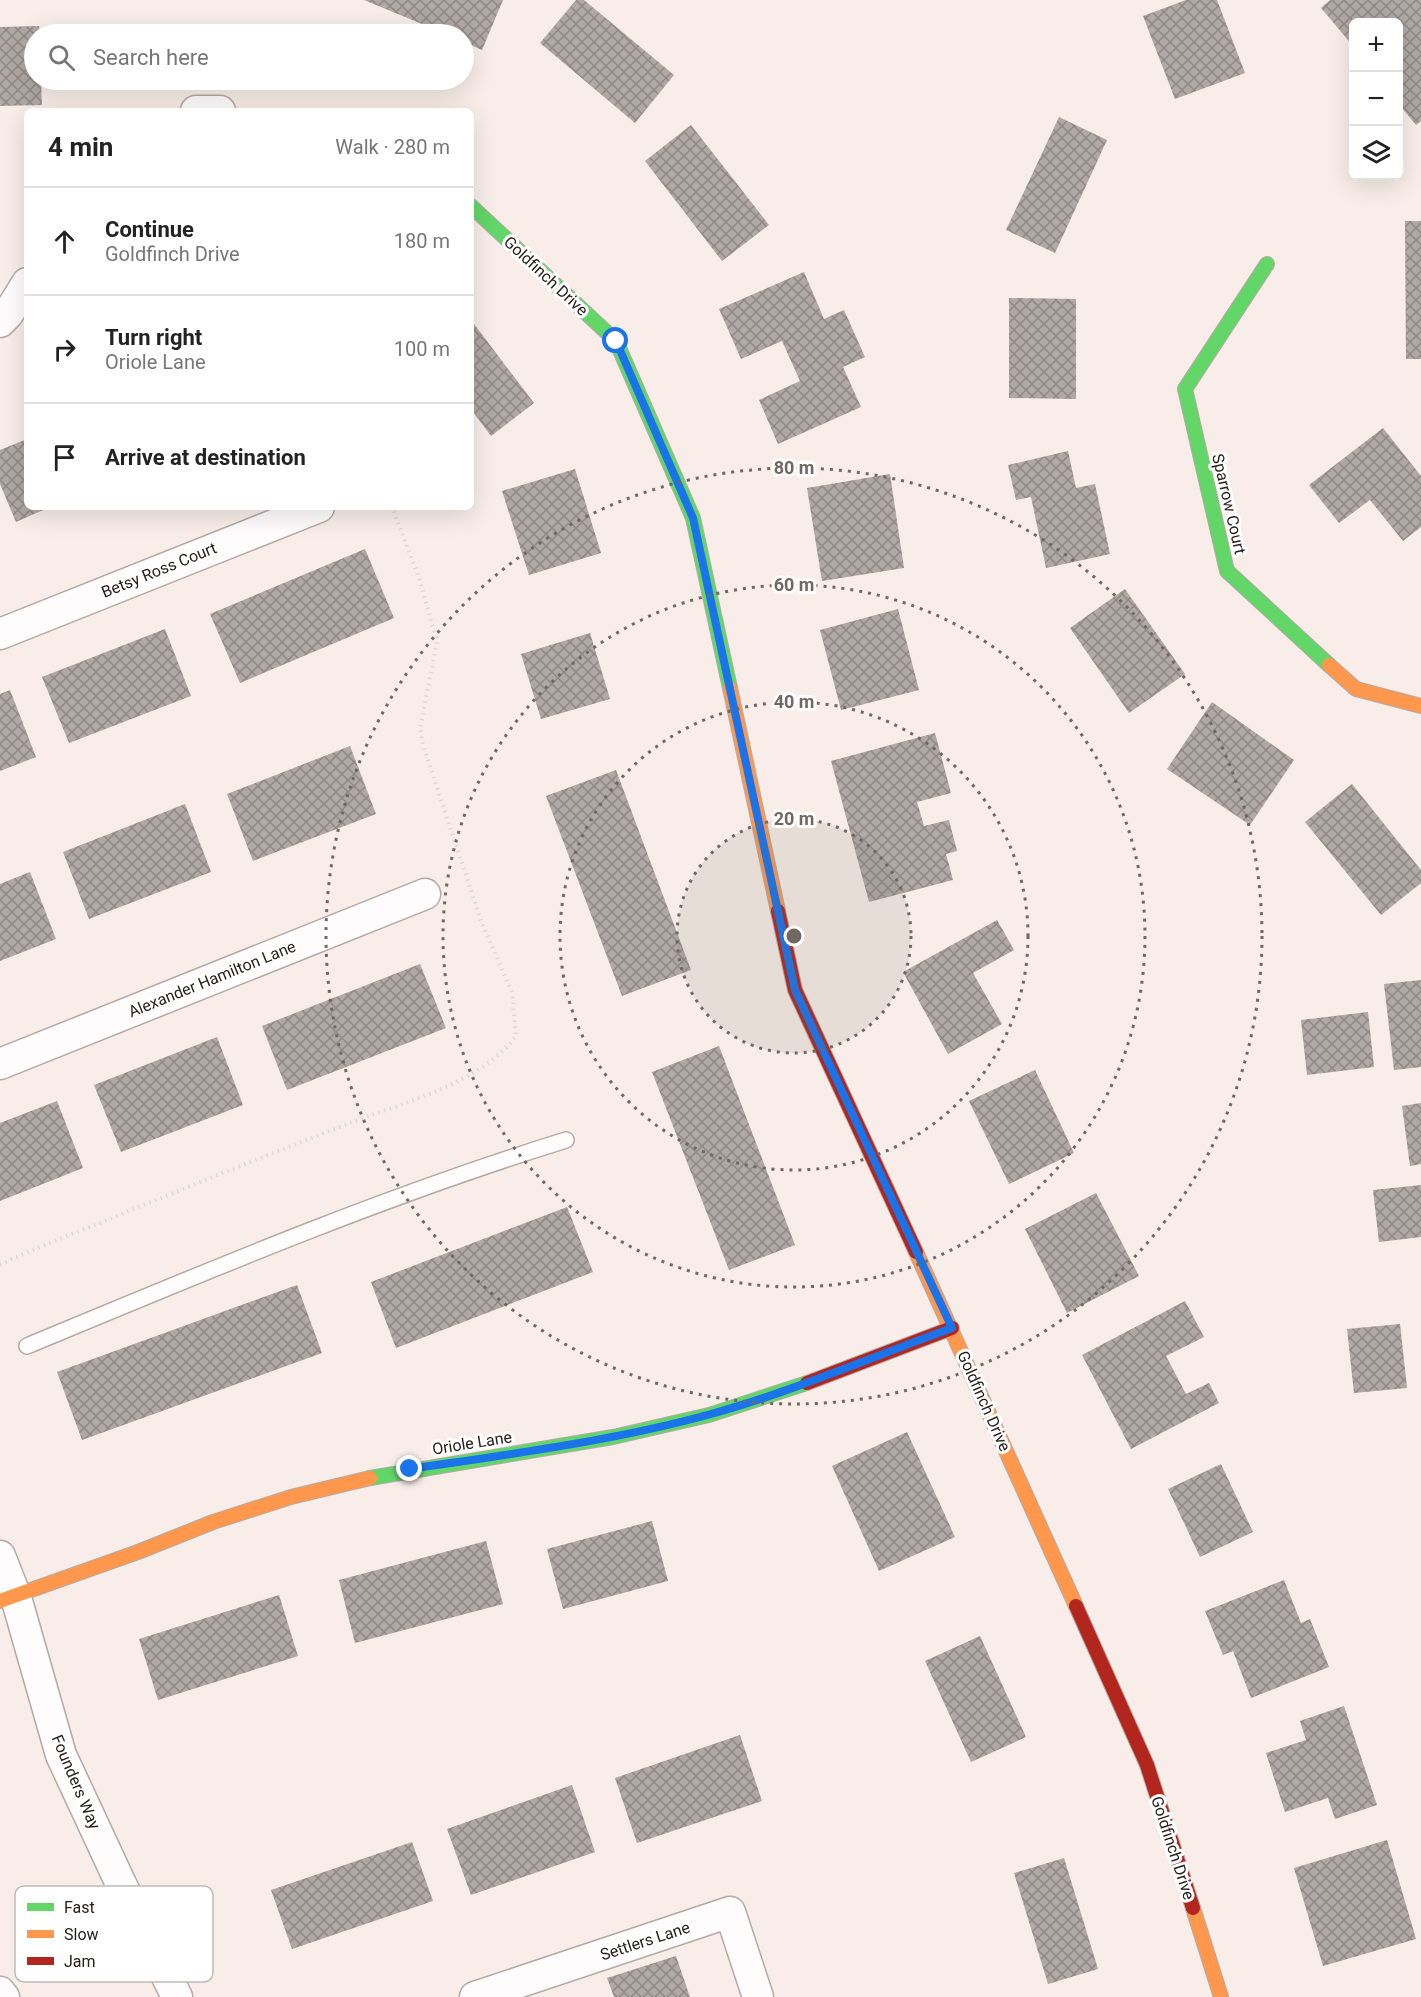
<!DOCTYPE html>
<html lang="en">
<head>
<meta charset="utf-8">
<style>
  body { margin:0; font-family:Roboto,sans-serif; background:#f2f2f2; color:#222 }
  .controls { position:absolute; right:18px; top:18px; display:grid; overflow:hidden; border-radius:9px; box-shadow:0 6px 24px #0002 }
  .controls button { width:54px; height:54px; display:grid; place-items:center; padding:0; border:0; border-bottom:2px solid #e0e0e0; background:#fff; color:#222; font:30px sans-serif }
  .stop { position:absolute; width:18px; height:18px; margin:-14px; border:4px solid #1a73e8; border-radius:50%; background:#fff }
  .stop.end { background:#1a73e8; border-color:#fff; box-shadow:0 2px 6px #0008 }
  .list { margin:0; padding:0; list-style:none }
  h2 { display:flex; justify-content:space-between; align-items:center; height:78px; margin:0; padding:0 24px; font-size:26px }
  h2 small { font-size:20px; font-weight:400; color:#767676 }
  .list li { display:grid; grid-template-columns:39px 1fr auto; gap:18px; align-items:center; box-sizing:border-box; height:108px; padding:0 24px; border-top:2px solid #e0e0e0 }
  .list b { display:block; font-size:22px; white-space:nowrap }
  .list p { margin:0; font-size:20px; white-space:nowrap; color:#767676 }
  .list em { font-size:20px; font-style:normal; color:#767676 }
  .icon { flex:none; width:33px; height:33px; fill:none; stroke:currentColor; stroke-width:2; stroke-linecap:round; stroke-linejoin:round }
  .map { position:relative; flex:none; width:1421px; height:1997px; overflow:hidden }
  .search { position:absolute; background:#fff; box-shadow:0 6px 24px #0002; left:24px; top:24px; width:450px; height:66px; display:flex; align-items:center; gap:15px; box-sizing:border-box; padding:0 21px; border-radius:33px; color:#767676; font-size:22px }
  .panel { position:absolute; background:#fff; box-shadow:0 6px 24px #0002; left:24px; top:108px; width:450px; height:402px; border-radius:9px }
  .map>svg:first-child { display:block }
  .building { fill:url(#building-cross-hatch) }
  .lines { fill:none; stroke-linecap:round; stroke-linejoin:round }
  .lane-casing { stroke:#b3aaa6; stroke-width:18 }
  .street-casing { stroke:#b3aaa6; stroke-width:33 }
  .fast-casing { stroke:#b3aaa6; stroke-width:16 }
  .slow-casing { stroke:#b3aaa6; stroke-width:16 }
  .jam-casing { stroke:#b3aaa6; stroke-width:16 }
  .path { stroke:#ddd9d8; stroke-width:4; stroke-dasharray:1.5 4.5; stroke-linecap:butt }
  .lane { stroke:#fefcfc; stroke-width:15 }
  .street { stroke:#fefcfc; stroke-width:30 }
  .fast { stroke:#63d668; stroke-width:14 }
  .slow { stroke:#ff974d; stroke-width:14 }
  .jam { stroke:#b3261e; stroke-width:14 }
  .route { stroke:#1a73e8; stroke-width:8 }
  .ring { fill:none; stroke:#706863; stroke-width:3; stroke-dasharray:3 6 }
  .labels { text-anchor:middle; dominant-baseline:central; stroke-width:6; stroke-linejoin:round; paint-order:stroke }
  .street-label { font-size:16px; fill:#27201c; stroke:#fff }
  .key { fill:#fff; stroke:#bebcbb; stroke-width:1.5 }
  .key-label { font-size:16px; fill:#27201c }
  .centre { fill:#706863; stroke:#fff; stroke-width:3 }
  .ring-label { font-size:18px; text-anchor:middle; font-weight:bold; fill:#706863; stroke:#fff; stroke-width:6; stroke-linejoin:round; paint-order:stroke }
</style>
</head>
<body>
<div class="map">
<svg width="1421" height="1997" viewBox="0 0 1421 1997">
  <defs>
    <pattern id="building-cross-hatch" width="8" height="8" patternUnits="userSpaceOnUse" patternTransform="scale(1.5)"><rect width="8" height="8" fill="#b0a8a4"/><path d="M0 0l8 8M0 8l8-8" fill="none" stroke="#8f8885"/></pattern>
  </defs>
  <rect width="100%" height="100%" fill="#f8ede8"/>
  <g class="building">
    <path d="M 364,0 L 503,0 L 482,50 L 464,42 L 464,34 L 446,34 Z"/>
    <path d="M 576,0 L 584,0 L 674,75 L 635,123 L 540,43 Z"/>
    <path d="M 1186,0 L 1217,0 L 1245,73 L 1175,99 L 1143,16 Z"/>
    <path d="M 1330,0 L 1421,0 L 1421,121 L 1416,125 L 1398,103 L 1398,22 L 1354,22 L 1354,47 L 1321,8 Z"/>
    <path d="M 39,26 L 40,34 L 34,34 L 34,80 L 41,80 L 42,105 L 0,106 L 0,27 Z"/>
    <path d="M 1059,117 L 1107,140 L 1055,253 L 1006,230 Z"/>
    <path d="M 691,125 L 769,225 L 722,261 L 645,161 Z"/>
    <path d="M 1405,221 L 1421,221 L 1421,359 L 1406,359 Z"/>
    <path d="M 804,272 L 824,319 L 844,310 L 865,357 L 843,367 L 861,407 L 778,444 L 759,400 L 800,381 L 782,341 L 741,359 L 719,309 Z"/>
    <path d="M 1009,298 L 1076,299 L 1076,399 L 1009,398 Z"/>
    <path d="M 471,320 L 534,403 L 491,436 L 471,409 Z"/>
    <path d="M 1383,428 L 1421,476 L 1421,527 L 1403,541 L 1370,500 L 1339,523 L 1309,485 Z"/>
    <path d="M 27,439 L 27,507 L 50,507 L 16,522 L 0,484 L 0,450 Z"/>
    <path d="M 1068,451 L 1076,488 L 1095,484 L 1110,554 L 1046,568 L 1031,497 L 1016,500 L 1008,465 Z"/>
    <path d="M 575,469 L 601,553 L 529,575 L 502,491 Z"/>
    <path d="M 890,474 L 904,568 L 822,581 L 807,488 Z"/>
    <path d="M 365,549 L 394,618 L 240,683 L 210,614 Z"/>
    <path d="M 1125,589 L 1185,674 L 1129,713 L 1070,628 Z"/>
    <path d="M 898,609 L 919,690 L 841,710 L 820,630 Z"/>
    <path d="M 165,629 L 191,696 L 69,743 L 42,677 Z"/>
    <path d="M 590,633 L 610,699 L 541,719 L 521,654 Z"/>
    <path d="M 10,690 L 36,757 L 0,771 L 0,694 Z"/>
    <path d="M 1212,702 L 1294,760 L 1250,825 L 1167,769 Z"/>
    <path d="M 935,733 L 951,793 L 917,802 L 924,826 L 949,820 L 957,851 L 946,854 L 953,880 L 869,902 L 831,761 Z"/>
    <path d="M 350,746 L 376,814 L 253,861 L 227,794 Z"/>
    <path d="M 616,770 L 691,970 L 622,996 L 546,796 Z"/>
    <path d="M 1352,784 L 1421,870 L 1421,883 L 1381,915 L 1305,822 Z"/>
    <path d="M 185,804 L 211,872 L 89,919 L 63,852 Z"/>
    <path d="M 30,872 L 56,939 L 0,961 L 0,884 Z"/>
    <path d="M 997,920 L 1014,950 L 973,973 L 1002,1024 L 948,1054 L 903,972 Z"/>
    <path d="M 420,964 L 446,1028 L 287,1090 L 262,1026 Z"/>
    <path d="M 1421,980 L 1421,1067 L 1394,1070 L 1384,984 Z"/>
    <path d="M 1368,1012 L 1374,1067 L 1307,1075 L 1301,1020 Z"/>
    <path d="M 217,1037 L 243,1105 L 121,1152 L 94,1085 Z"/>
    <path d="M 719,1046 L 795,1245 L 729,1270 L 652,1072 Z"/>
    <path d="M 1035,1070 L 1074,1153 L 1009,1184 L 969,1101 Z"/>
    <path d="M 57,1101 L 83,1168 L 0,1201 L 0,1123 Z"/>
    <path d="M 1421,1103 L 1421,1164 L 1410,1166 L 1402,1106 Z"/>
    <path d="M 1421,1185 L 1421,1237 L 1379,1242 L 1373,1190 Z"/>
    <path d="M 1096,1193 L 1139,1276 L 1067,1313 L 1025,1229 Z"/>
    <path d="M 567,1207 L 593,1272 L 396,1348 L 371,1282 Z"/>
    <path d="M 297,1285 L 322,1353 L 82,1440 L 57,1372 Z"/>
    <path d="M 1185,1301 L 1204,1337 L 1166,1356 L 1186,1394 L 1209,1383 L 1219,1403 L 1131,1449 L 1082,1355 Z"/>
    <path d="M 1400,1324 L 1407,1388 L 1354,1393 L 1347,1329 Z"/>
    <path d="M 907,1432 L 955,1537 L 879,1571 L 832,1466 Z"/>
    <path d="M 1221,1464 L 1253,1532 L 1200,1557 L 1168,1489 Z"/>
    <path d="M 652,1521 L 668,1581 L 563,1609 L 547,1549 Z"/>
    <path d="M 486,1541 L 503,1604 L 355,1643 L 339,1580 Z"/>
    <path d="M 1284,1580 L 1301,1623 L 1310,1619 L 1329,1667 L 1251,1698 L 1233,1651 L 1223,1655 L 1205,1611 Z"/>
    <path d="M 279,1595 L 298,1656 L 158,1700 L 139,1639 Z"/>
    <path d="M 980,1636 L 1026,1737 L 971,1762 L 925,1661 Z"/>
    <path d="M 1344,1706 L 1377,1805 L 1335,1819 L 1328,1798 L 1285,1812 L 1266,1753 L 1306,1740 L 1300,1721 Z"/>
    <path d="M 740,1735 L 762,1801 L 637,1843 L 615,1778 Z"/>
    <path d="M 572,1785 L 595,1852 L 471,1895 L 447,1829 Z"/>
    <path d="M 1387,1840 L 1416,1939 L 1323,1966 L 1294,1868 Z"/>
    <path d="M 412,1842 L 433,1901 L 292,1949 L 271,1890 Z"/>
    <path d="M 1064,1858 L 1098,1969 L 1048,1984 L 1014,1873 Z"/>
    <path d="M 676,1956 L 690,1997 L 614,1997 L 607,1978 Z"/>
  </g>
  <g class="lines">
    <g class="lane-casing">
      <path id="lane" d="M 27,1346 C 205,1272 382,1197 566,1140"/>
    </g>
    <g class="street-casing">
      <g id="street">
        <path d="M 196,111 L 220,111"/>
        <path d="M 0,322 L 8,314 L 27,283"/>
        <path d="M 0,634 L 319,507"/>
        <path d="M 0,1064 L 425,894"/>
        <path d="M 0,1556 L 15,1594 L 61,1755 L 121,1884 L 177,1997"/>
        <path d="M 0,1992 L 4,1997"/>
        <path d="M 475,1997 L 730,1912 L 758,1997"/>
      </g>
    </g>
    <g class="fast-casing">
      <g id="fast">
        <path d="M 471,206 L 616,341 L 693,518 L 730,688"/>
        <path d="M 1267,264 L 1185,389 L 1227,571 L 1329,665"/>
        <path d="M 370,1478 L 613,1437 L 709,1415 L 807,1383"/>
      </g>
    </g>
    <g class="slow-casing">
      <g id="slow">
        <path d="M 1329,665 L 1356,689 L 1421,706"/>
        <path d="M 730,688 L 778,911"/>
        <path d="M 916,1252 L 1076,1606"/>
        <path d="M 0,1601 L 138,1552 L 213,1522 L 291,1497 L 370,1478"/>
        <path d="M 1193,1908 L 1221,1997"/>
      </g>
    </g>
    <g class="jam-casing">
      <g id="jam">
        <path d="M 778,911 L 795,990 L 916,1252"/>
        <path d="M 807,1383 L 952,1328"/>
        <path d="M 1076,1606 L 1147,1765 L 1193,1908"/>
      </g>
    </g>
    <path class="path" d="M 0,1265 C 34,1248 70,1235 105,1221 C 184,1188 265,1156 345,1125 C 405,1101 472,1088 516,1037 L 512,992 L 481,921 L 423,745 L 420,729 L 437,641 L 419,578 L 392,507"/>
    <use href="#lane" class="lane"/>
    <use href="#street" class="street"/>
    <use href="#fast" class="fast"/>
    <use href="#slow" class="slow"/>
    <use href="#jam" class="jam"/>
  </g>
  <g class="lines">
    <path class="route" d="M 410,1469 C 511,1454 613,1441 711,1414 C 794,1391 872,1357 952,1328 L 795,990 L 693,518 L 616,341"/>
  </g>
  <circle cx="794" cy="936" r="117" fill="#706863" fill-opacity=".12"/>
  <g class="ring">
    <circle cx="794" cy="936" r="117"/>
    <circle cx="794" cy="936" r="234"/>
    <circle cx="794" cy="936" r="351"/>
    <circle cx="794" cy="936" r="468"/>
  </g>
  <g class="labels">
    <g class="street-label">
      <text transform="translate(546 276) rotate(43)">Goldfinch Drive</text>
      <text transform="translate(1229 504) rotate(77)">Sparrow Court</text>
      <text transform="translate(159 570) rotate(-22)">Betsy Ross Court</text>
      <text transform="translate(212 979) rotate(-22)">Alexander Hamilton Lane</text>
      <text transform="translate(984 1401) rotate(66)">Goldfinch Drive</text>
      <text transform="translate(472 1443) rotate(-9)">Oriole Lane</text>
      <text transform="translate(76 1782) rotate(67)">Founders Way</text>
      <text transform="translate(1173 1848) rotate(72)">Goldfinch Drive</text>
      <text transform="translate(645 1941) rotate(-18)">Settlers Lane</text>
    </g>
  </g>
  <rect x="15" y="1886" width="198" height="96" rx="9" class="key"/>
  <rect x="27" y="1903" width="27" height="8" fill="#63d668"/>
  <rect x="27" y="1930" width="27" height="8" fill="#ff974d"/>
  <rect x="27" y="1957" width="27" height="8" fill="#b3261e"/>
  <g class="key-label">
    <text x="64" y="1913">Fast</text>
    <text x="64" y="1940">Slow</text>
    <text x="64" y="1967">Jam</text>
  </g>
  <circle cx="794" cy="936" r="9" class="centre"/>
  <g class="ring-label">
    <text x="794" y="474">80 m</text>
    <text x="794" y="591">60 m</text>
    <text x="794" y="708">40 m</text>
    <text x="794" y="825">20 m</text>
  </g>
</svg>
<div class="controls">
<button>+</button>
<button>−</button>
<button><svg class="icon" aria-label="layers" viewBox="0 0 24 24"><path d="M12 4l9 5-9 5-9-5zM3 14l9 5 9-5"/></svg></button>
</div>
<div class="stop" style="left:616px;top:341px"></div>
<div class="stop end" style="left:410px;top:1469px"></div>
<div class="search"><svg class="icon" aria-label="search" viewBox="0 0 24 24"><circle cx="10" cy="10" r="6"/><path d="M15 15l6 6"/></svg>Search here</div>
<section class="panel">
<h2>4 min<small>Walk · 280 m</small></h2>
<ul class="list">
<li><svg class="icon" aria-label="ahead" viewBox="0 0 24 24"><path d="M12 20V5M6 11l6-6 6 6"/></svg><div><b>Continue</b><p>Goldfinch Drive</p></div><em>180 m</em></li>
<li><svg class="icon" aria-label="right" viewBox="0 0 24 24"><path d="M7 20v-9h11M14 6l5 5-5 5"/></svg><div><b>Turn right</b><p>Oriole Lane</p></div><em>100 m</em></li>
<li><svg class="icon" aria-label="arrive" viewBox="0 0 24 24"><path d="M6 21V4h12l-3 4 3 4H6"/></svg><div><b>Arrive at destination</b></div></li>
</ul>
</section>
</div>
</body>
</html>
